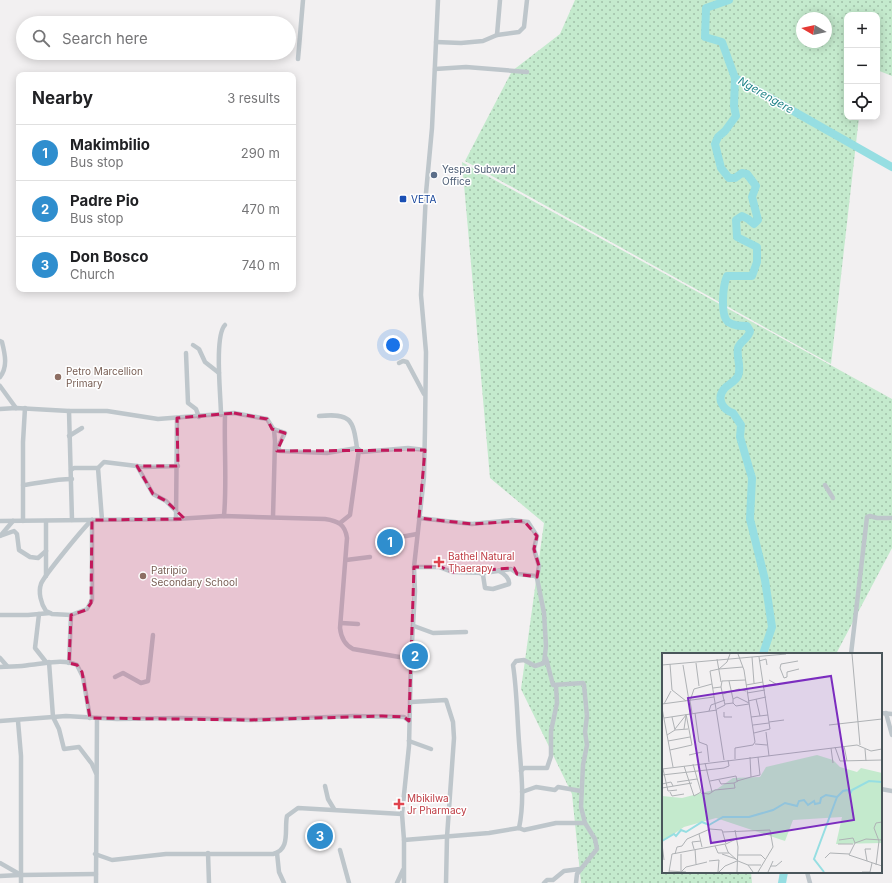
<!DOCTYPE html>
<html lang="en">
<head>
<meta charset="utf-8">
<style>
  body { margin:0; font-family:Inter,sans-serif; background:#f6f6f6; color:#202124 }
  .controls { position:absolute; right:12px; top:12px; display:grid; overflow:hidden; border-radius:8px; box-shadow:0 2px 10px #0003 }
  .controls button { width:36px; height:36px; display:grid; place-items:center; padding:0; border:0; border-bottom:1px solid #e0e0e0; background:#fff; color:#202124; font:20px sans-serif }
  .compass { position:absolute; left:796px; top:12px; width:36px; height:36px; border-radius:50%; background:#fff; box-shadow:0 2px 10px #0003; rotate:279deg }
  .you { position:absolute; left:393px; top:345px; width:14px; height:14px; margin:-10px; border:3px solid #fff; border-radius:50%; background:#1a73e8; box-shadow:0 0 0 6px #1a73e833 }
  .badge { display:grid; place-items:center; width:26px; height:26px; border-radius:50%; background:#2f8ece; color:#fff; font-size:13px; font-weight:700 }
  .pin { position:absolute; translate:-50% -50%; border:2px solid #fff; box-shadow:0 1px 4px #0006 }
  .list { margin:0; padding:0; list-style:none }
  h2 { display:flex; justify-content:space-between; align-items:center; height:52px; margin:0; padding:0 16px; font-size:17px }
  h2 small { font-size:13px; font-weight:400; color:#757577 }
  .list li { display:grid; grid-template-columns:26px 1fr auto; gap:12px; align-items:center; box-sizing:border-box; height:56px; padding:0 16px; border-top:1px solid #e0e0e0 }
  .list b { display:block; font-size:15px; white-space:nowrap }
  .list p { margin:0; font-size:13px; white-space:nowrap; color:#757577 }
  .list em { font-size:13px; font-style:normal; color:#757577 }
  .icon { flex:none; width:22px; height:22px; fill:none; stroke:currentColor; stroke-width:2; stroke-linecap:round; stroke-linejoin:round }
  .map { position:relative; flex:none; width:892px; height:883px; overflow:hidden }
  .search { position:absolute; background:#fff; box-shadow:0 2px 10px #0003; left:16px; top:16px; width:280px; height:44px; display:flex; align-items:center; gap:10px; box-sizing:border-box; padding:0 14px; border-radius:22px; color:#757577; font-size:15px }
  .panel { position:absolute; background:#fff; box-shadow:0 2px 10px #0003; left:16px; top:72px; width:280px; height:220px; border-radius:8px }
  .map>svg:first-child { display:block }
  .grass { fill:url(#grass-dots); fill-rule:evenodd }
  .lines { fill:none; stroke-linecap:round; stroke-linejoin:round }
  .river { stroke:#96dee2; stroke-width:8 }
  .street { stroke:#bec6cb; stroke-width:4.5 }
  .marked { fill:#c2185b; fill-opacity:0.2; stroke:#c2185b; stroke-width:3; stroke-dasharray:8 5; stroke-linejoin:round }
  .service-dot { fill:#5c6f8a; stroke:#fff; stroke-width:1.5 }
  .transit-dot { fill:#1a4fb4; stroke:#fff; stroke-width:1.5 }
  .education-dot { fill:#8d6e63; stroke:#fff; stroke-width:1.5 }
  .health-dot { fill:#e0444e; stroke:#fff; stroke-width:1.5 }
  .labels { text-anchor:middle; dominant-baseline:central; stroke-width:3; stroke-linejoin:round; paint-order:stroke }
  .service-label { font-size:10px; fill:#4e5e75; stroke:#fff; text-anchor:start }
  .transit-label { font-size:10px; fill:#164399; stroke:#fff; text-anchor:start }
  .education-label { font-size:10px; fill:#785e54; stroke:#fff; text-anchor:start }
  .health-label { font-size:10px; fill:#be3a42; stroke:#fff; text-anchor:start }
  .water-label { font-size:11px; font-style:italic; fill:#1b8186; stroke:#fff }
  .inset-river { fill:none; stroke:#96dee2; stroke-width:2 }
  .inset-road { fill:none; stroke:#afb2b5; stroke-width:1 }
  .view { fill:#7b2cbf; fill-opacity:0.15; stroke:#7b2cbf; stroke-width:2 }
  .inset-edge { fill:none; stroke:#4a565b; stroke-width:2 }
</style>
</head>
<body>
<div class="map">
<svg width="892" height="883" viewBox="0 0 892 883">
  <defs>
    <pattern id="grass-dots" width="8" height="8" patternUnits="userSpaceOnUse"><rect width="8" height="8" fill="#c4eacd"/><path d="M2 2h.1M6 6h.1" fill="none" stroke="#a1c0a9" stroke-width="1.8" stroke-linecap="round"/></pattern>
  </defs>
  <rect width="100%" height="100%" fill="#f2f0f1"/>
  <g class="grass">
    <path d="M 575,0 L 892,0 L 892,76 L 877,70 L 877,15 L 847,15 L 847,117 L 859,117 L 831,364 L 465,161 L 512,71 L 560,34 ZM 802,18 L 826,18 L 826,42 L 802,42 Z"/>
    <path d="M 462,162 L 892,399 L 892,548 L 836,654 L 663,654 L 663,872 L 751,872 L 752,883 L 581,883 L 572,794 L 521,689 L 544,523 L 490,478 Z"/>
  </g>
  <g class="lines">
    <g class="river">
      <path d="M 729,0 L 706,8 L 705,37 L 722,42 L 735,78 L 892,167"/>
      <path d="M 735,78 L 734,106 L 736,116 L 725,131 L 718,137 L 715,144 L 721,168 L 729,178 L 735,178 L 742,173 L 747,174 L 756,186 L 752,197 L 758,220 L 754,224 L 748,219 L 742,216 L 736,220 L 737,237 L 757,247 L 757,262 L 752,276 L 727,276 C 723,285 720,315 728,322 C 734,326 740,326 747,326 L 750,331 C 749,338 740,341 738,348 C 736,357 742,367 738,376 C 735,382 728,384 724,389 C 716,399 723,410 733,413 L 741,425 L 740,437 L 752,478 L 750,519 L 765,580 L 772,627 L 763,654"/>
      <path d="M 782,883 L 784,872"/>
    </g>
    <g class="street">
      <path d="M 497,35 L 500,0"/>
      <path d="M 436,42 L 461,43 L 483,41 L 497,35 L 519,32 L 524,27 L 527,0"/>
      <path d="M 298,59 L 303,0"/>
      <path d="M 435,69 L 466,67 L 527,72"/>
      <path d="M 0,341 L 2,342 C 5,354 8,367 0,377"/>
      <path d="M 193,345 L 199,349 L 205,362 L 219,373"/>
      <path d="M 186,353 L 188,403 L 196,409 L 199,417"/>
      <path d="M 399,363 L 403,361 L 407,362 L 424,394"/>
      <path d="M 0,386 L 16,408"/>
      <path d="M 0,409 L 16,408 L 69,411 L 107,411 L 158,419 L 234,413 L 267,419 L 274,430 L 275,441 L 273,517"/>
      <path d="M 69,411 L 72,520"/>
      <path d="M 221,415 C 221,398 214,336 225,325"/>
      <path d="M 319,416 C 351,413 353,419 357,448 L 362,452 L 408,448 L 425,450"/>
      <path d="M 273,429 L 285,433 L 278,447 L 280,451 L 327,453 L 357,448"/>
      <path d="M 69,436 L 82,428"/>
      <path d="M 137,466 L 153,494 L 166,501 L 176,511"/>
      <path d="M 98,468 L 102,520"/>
      <path d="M 71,470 L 74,468 L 98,468 L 104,462 L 145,467 L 178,466"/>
      <path d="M 23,485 C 40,483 55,479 72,479"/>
      <path d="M 825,485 L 833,498"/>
      <path d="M 224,516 C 227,483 224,449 225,415"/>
      <path d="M 419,518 L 472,524 L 512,520 L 528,522 L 537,536 L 534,549 L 539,566 L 537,577"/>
      <path d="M 176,519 L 177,418"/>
      <path d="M 0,521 L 176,519 L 224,516 L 325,519 C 338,521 345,524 347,538 L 340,628 C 341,637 345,645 353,649 L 411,659"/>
      <path d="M 23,521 L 23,442 L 25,408"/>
      <path d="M 340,523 L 350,515 L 359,450"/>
      <path d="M 1,535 L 13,521"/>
      <path d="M 0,536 L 14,531 L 17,534 L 19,550 L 30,557 L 38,558 L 46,551"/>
      <path d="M 389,543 L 395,538 L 417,534"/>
      <path d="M 346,560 L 370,557"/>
      <path d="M 414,567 L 439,567 L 452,572 L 484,573 L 511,569 L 518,574 L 535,576 L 537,578 L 544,613 L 546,646 L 544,663 L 535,666 L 524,660 L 516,661 L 513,665 C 517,691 517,716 519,742 C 521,770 525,800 519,828"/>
      <path d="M 480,573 L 483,575 L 485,588 L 493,589 L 509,584 C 510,579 504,573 499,571"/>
      <path d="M 46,576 L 46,521"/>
      <path d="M 39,614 L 35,648 L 46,662"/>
      <path d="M 0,615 L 28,615 L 50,613"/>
      <path d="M 71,615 L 52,614 L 46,611 C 41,604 38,592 41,584 C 43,577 84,527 92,520"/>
      <path d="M 341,623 L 358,624"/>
      <path d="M 414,626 L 433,633 L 466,632"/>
      <path d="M 851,654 L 867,517 L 870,516 L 877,518 L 892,518"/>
      <path d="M 0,658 L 7,666"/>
      <path d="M 546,658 L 553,685 L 583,683 L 584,685 L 587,716 L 585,732 L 587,745 L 583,765 L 581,807 L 585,823 L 595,839 L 597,849 L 577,874 L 576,883"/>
      <path d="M 49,662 L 53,717 L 59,729 L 64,749 L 79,747 L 92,764 L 96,773"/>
      <path d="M 69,663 L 71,615 L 87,609 L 92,600 L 92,520"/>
      <path d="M 0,667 C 10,666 20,667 29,665 C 44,664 63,658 77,665 L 83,677 L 90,718"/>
      <path d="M 115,677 L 123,673 L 141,683 L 148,681 L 153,635"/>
      <path d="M 411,702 L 446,700 L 453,722 L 454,738 L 447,837 L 446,883"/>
      <path d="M 881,713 L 892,714"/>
      <path d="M 886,713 L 892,735"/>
      <path d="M 0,721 L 66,716 L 117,719 L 181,718 L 251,720 L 354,716 L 404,717 L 409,721"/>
      <path d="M 18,721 L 21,756 L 21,883"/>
      <path d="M 409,741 L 431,749"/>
      <path d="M 521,771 L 524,768 L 547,768 L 551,756 L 551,731 L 557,703 L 556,686"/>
      <path d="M 325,786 L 328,799 L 334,809"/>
      <path d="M 881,789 L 892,791"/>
      <path d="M 522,792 L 536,787 L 555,790 L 558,787 L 581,791"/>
      <path d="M 404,840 L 489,833 L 519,828 L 524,830 L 556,823 L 585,823"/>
      <path d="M 340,850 L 349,883"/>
      <path d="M 208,853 L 209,883"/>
      <path d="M 277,853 L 279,872 L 284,883"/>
      <path d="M 95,854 L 112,860 L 166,854 L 273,854 C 291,850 284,829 287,816 L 298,808 L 402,814"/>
      <path d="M 0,863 L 21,875 L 96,874"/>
      <path d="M 807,872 L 810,883"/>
      <path d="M 0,876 L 20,875"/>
      <path d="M 96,883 L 97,718"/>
      <path d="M 397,883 L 403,870"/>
      <path d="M 404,883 L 404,840 L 402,814 L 409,746 L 411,659 L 415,591 L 414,567 L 424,477 L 425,429 L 426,352 L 421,295 L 426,193 L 432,128 L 438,0"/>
      <path d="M 544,883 L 547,880 L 553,880 L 564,871 L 580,869"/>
    </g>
  </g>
  <path class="marked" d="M 234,413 L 267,419 L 272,429 L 285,433 L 277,451 L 425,450 L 419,518 L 472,524 L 524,521 L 537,536 L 534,549 L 539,566 L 537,577 L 517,574 L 514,568 L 452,572 L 441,567 L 414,567 L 409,721 L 404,717 L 382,716 L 251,720 L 90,718 L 82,672 L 77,665 L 69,663 L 71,615 L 86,610 L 91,603 L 92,520 L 185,519 L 166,501 L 153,494 L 137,466 L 178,466 L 177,418 Z"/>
  <circle class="service-dot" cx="434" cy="175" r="4"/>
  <rect class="transit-dot" x="399" y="195" width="8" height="8" rx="2"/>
  <g class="education-dot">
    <circle cx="58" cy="377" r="4"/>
    <circle cx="143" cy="576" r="4"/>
  </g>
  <g class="health-dot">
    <path d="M437 556h4v4h4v4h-4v4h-4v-4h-4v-4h4z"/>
    <path d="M397 798h4v4h4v4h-4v4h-4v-4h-4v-4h4z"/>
  </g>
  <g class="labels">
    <g class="service-label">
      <text x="442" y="169">Yespa Subward<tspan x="442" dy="12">Office</tspan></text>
    </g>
    <g class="transit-label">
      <text x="411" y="199">VETA</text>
    </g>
    <g class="education-label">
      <text x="66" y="371">Petro Marcellion<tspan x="66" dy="12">Primary</tspan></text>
      <text x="151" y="570">Patripio<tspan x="151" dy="12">Secondary School</tspan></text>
    </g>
    <g class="health-label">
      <text x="448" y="556">Bathel Natural<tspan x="448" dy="12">Thaerapy</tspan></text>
      <text x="407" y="798">Mbikilwa<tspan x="407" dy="12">Jr Pharmacy</tspan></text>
    </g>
    <g class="water-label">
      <text transform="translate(766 95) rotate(30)">Ngerengere</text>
    </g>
  </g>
  <g transform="translate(662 653)">
    <rect width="220" height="220" fill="#f2f0f1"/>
    <path d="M 155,102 L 171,107 L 178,114 L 195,119 L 199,115 L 220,120 L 220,190 L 174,191 L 180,164 L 131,167 L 123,188 L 54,165 L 22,174 L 0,189 L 0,143 L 20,145 L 55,136 L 71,125 L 98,124 L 104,114 Z" fill="#c4eacd"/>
    <path class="inset-river" d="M 0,188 L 12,181 L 14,183 L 19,177 L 24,179 L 40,169 L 47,172 L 61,164 L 87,164 L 111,157 L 123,150 L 135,153 L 137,148 L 142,147 L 146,152 L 152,148 L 153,151 L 158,150 L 159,145 L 164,142 L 175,144M 162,219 L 152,206 L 175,144 L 181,138 L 186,137 L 188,141 L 190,137 L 207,128 L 220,129"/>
    <path class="inset-road" d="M 190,1 L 198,92M 90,4 L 92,30M 55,6 L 59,29M 97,8 L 104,6 L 105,12M 136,8 L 119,11 L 118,15 L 122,25 L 125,24 L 125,19 L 137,16M 34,10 L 37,33M 8,11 L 10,37 L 24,48M 0,12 L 124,1M 21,12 L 27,48M 57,16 L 81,14M 67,28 L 71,46M 84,32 L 101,29M 106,32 L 114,31 L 107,27M 51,35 L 59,34 L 60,28 L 83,27M 85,40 L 103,37M 61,41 L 77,36 L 84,38M 94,46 L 98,63M 86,48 L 104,44M 71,50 L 71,46 L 75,44 L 87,50M 0,51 L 52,44M 2,51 L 9,38M 63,51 L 71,50 L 74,53 L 87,51M 0,55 L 11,114M 55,56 L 63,52 L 59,34M 47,58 L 49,52 L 63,47M 62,59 L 62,64 L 70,64M 30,60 L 28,48 L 32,36 L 50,31M 33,60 L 37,89 L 45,92 L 47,109M 10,64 L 13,77M 89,64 L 106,62M 2,65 L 55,57M 107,69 L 122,67M 91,72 L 107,70M 167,72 L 220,66M 13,76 L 24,62M 22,76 L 24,63M 104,79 L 107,103M 92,80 L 108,76 L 97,4M 5,82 L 13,77 L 26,76M 6,88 L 28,84M 93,91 L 105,92M 182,93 L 185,108M 173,94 L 178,108 L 220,107M 169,95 L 171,110M 203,96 L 204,108M 8,97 L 30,92 L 24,61M 27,102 L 40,99M 73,106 L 73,95 L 91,92 L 93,89 L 82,17 L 76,1M 62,107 L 48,18 L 57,16 L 65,9 L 68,1M 43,110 L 50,139M 22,113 L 32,143 L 39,139 L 31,111M 0,116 L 195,92 L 209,98 L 220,96M 1,116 L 6,138 L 15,137M 0,122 L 62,115 L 67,113 L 66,107M 89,124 L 98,122 L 96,104M 57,127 L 59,131 L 72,130M 48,128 L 74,123 L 75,128 L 89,124 L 88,104M 15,129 L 35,126M 0,131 L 9,129 L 11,133M 0,135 L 30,130M 8,139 L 10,143 L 22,141M 39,140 L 47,141 L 53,137 L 73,135 L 72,130 L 76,128M 73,177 L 76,194 L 75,219M 61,179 L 108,177 L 111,194 L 96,219M 37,181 L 40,194M 177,187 L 191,185 L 193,190M 220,187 L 204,186 L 193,190 L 187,202 L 220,213M 0,191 L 2,207M 64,191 L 76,185M 176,191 L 191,191M 53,193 L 56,200 L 67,200M 32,196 L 30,189 L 39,188M 33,196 L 34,211M 13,201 L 15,194 L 20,193 L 25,186 L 48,176 L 60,177 L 64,191M 19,201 L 19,218M 60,201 L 74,206M 76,202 L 99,202 L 104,207M 163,205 L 168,200 L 187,201M 47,208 L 57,207 L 56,219M 205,208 L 203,196 L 209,196M 86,212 L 99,212M 214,212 L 217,188 L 212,175 L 214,170 L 220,169M 109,213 L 114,213 L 120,208M 7,218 L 24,219M 7,219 L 10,201 L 63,191 L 66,199 L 76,208 L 86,212 L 91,219M 19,219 L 24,214 L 45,209M 57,219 L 63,213 L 75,208M 106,219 L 111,208M 200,219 L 208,219 L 210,210"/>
    <path class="view" d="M 169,23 L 192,167 L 49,190 L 26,45 Z"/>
    <rect width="220" height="220" class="inset-edge"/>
  </g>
</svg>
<div class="controls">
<button>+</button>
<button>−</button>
<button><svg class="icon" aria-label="locate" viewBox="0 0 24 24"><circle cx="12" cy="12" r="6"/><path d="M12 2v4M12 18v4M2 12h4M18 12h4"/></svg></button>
</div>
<svg class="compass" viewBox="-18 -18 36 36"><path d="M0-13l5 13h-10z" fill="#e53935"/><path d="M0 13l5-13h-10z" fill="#757577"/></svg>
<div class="you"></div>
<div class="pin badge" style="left:390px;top:542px">1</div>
<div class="pin badge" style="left:415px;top:656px">2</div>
<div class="pin badge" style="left:320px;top:836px">3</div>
<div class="search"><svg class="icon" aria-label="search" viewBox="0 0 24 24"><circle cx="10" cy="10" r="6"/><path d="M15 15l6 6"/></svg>Search here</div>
<section class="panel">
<h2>Nearby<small>3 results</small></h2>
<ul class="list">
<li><span class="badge">1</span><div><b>Makimbilio</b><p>Bus stop</p></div><em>290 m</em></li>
<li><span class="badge">2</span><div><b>Padre Pio</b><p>Bus stop</p></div><em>470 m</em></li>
<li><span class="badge">3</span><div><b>Don Bosco</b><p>Church</p></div><em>740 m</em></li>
</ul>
</section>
</div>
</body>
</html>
